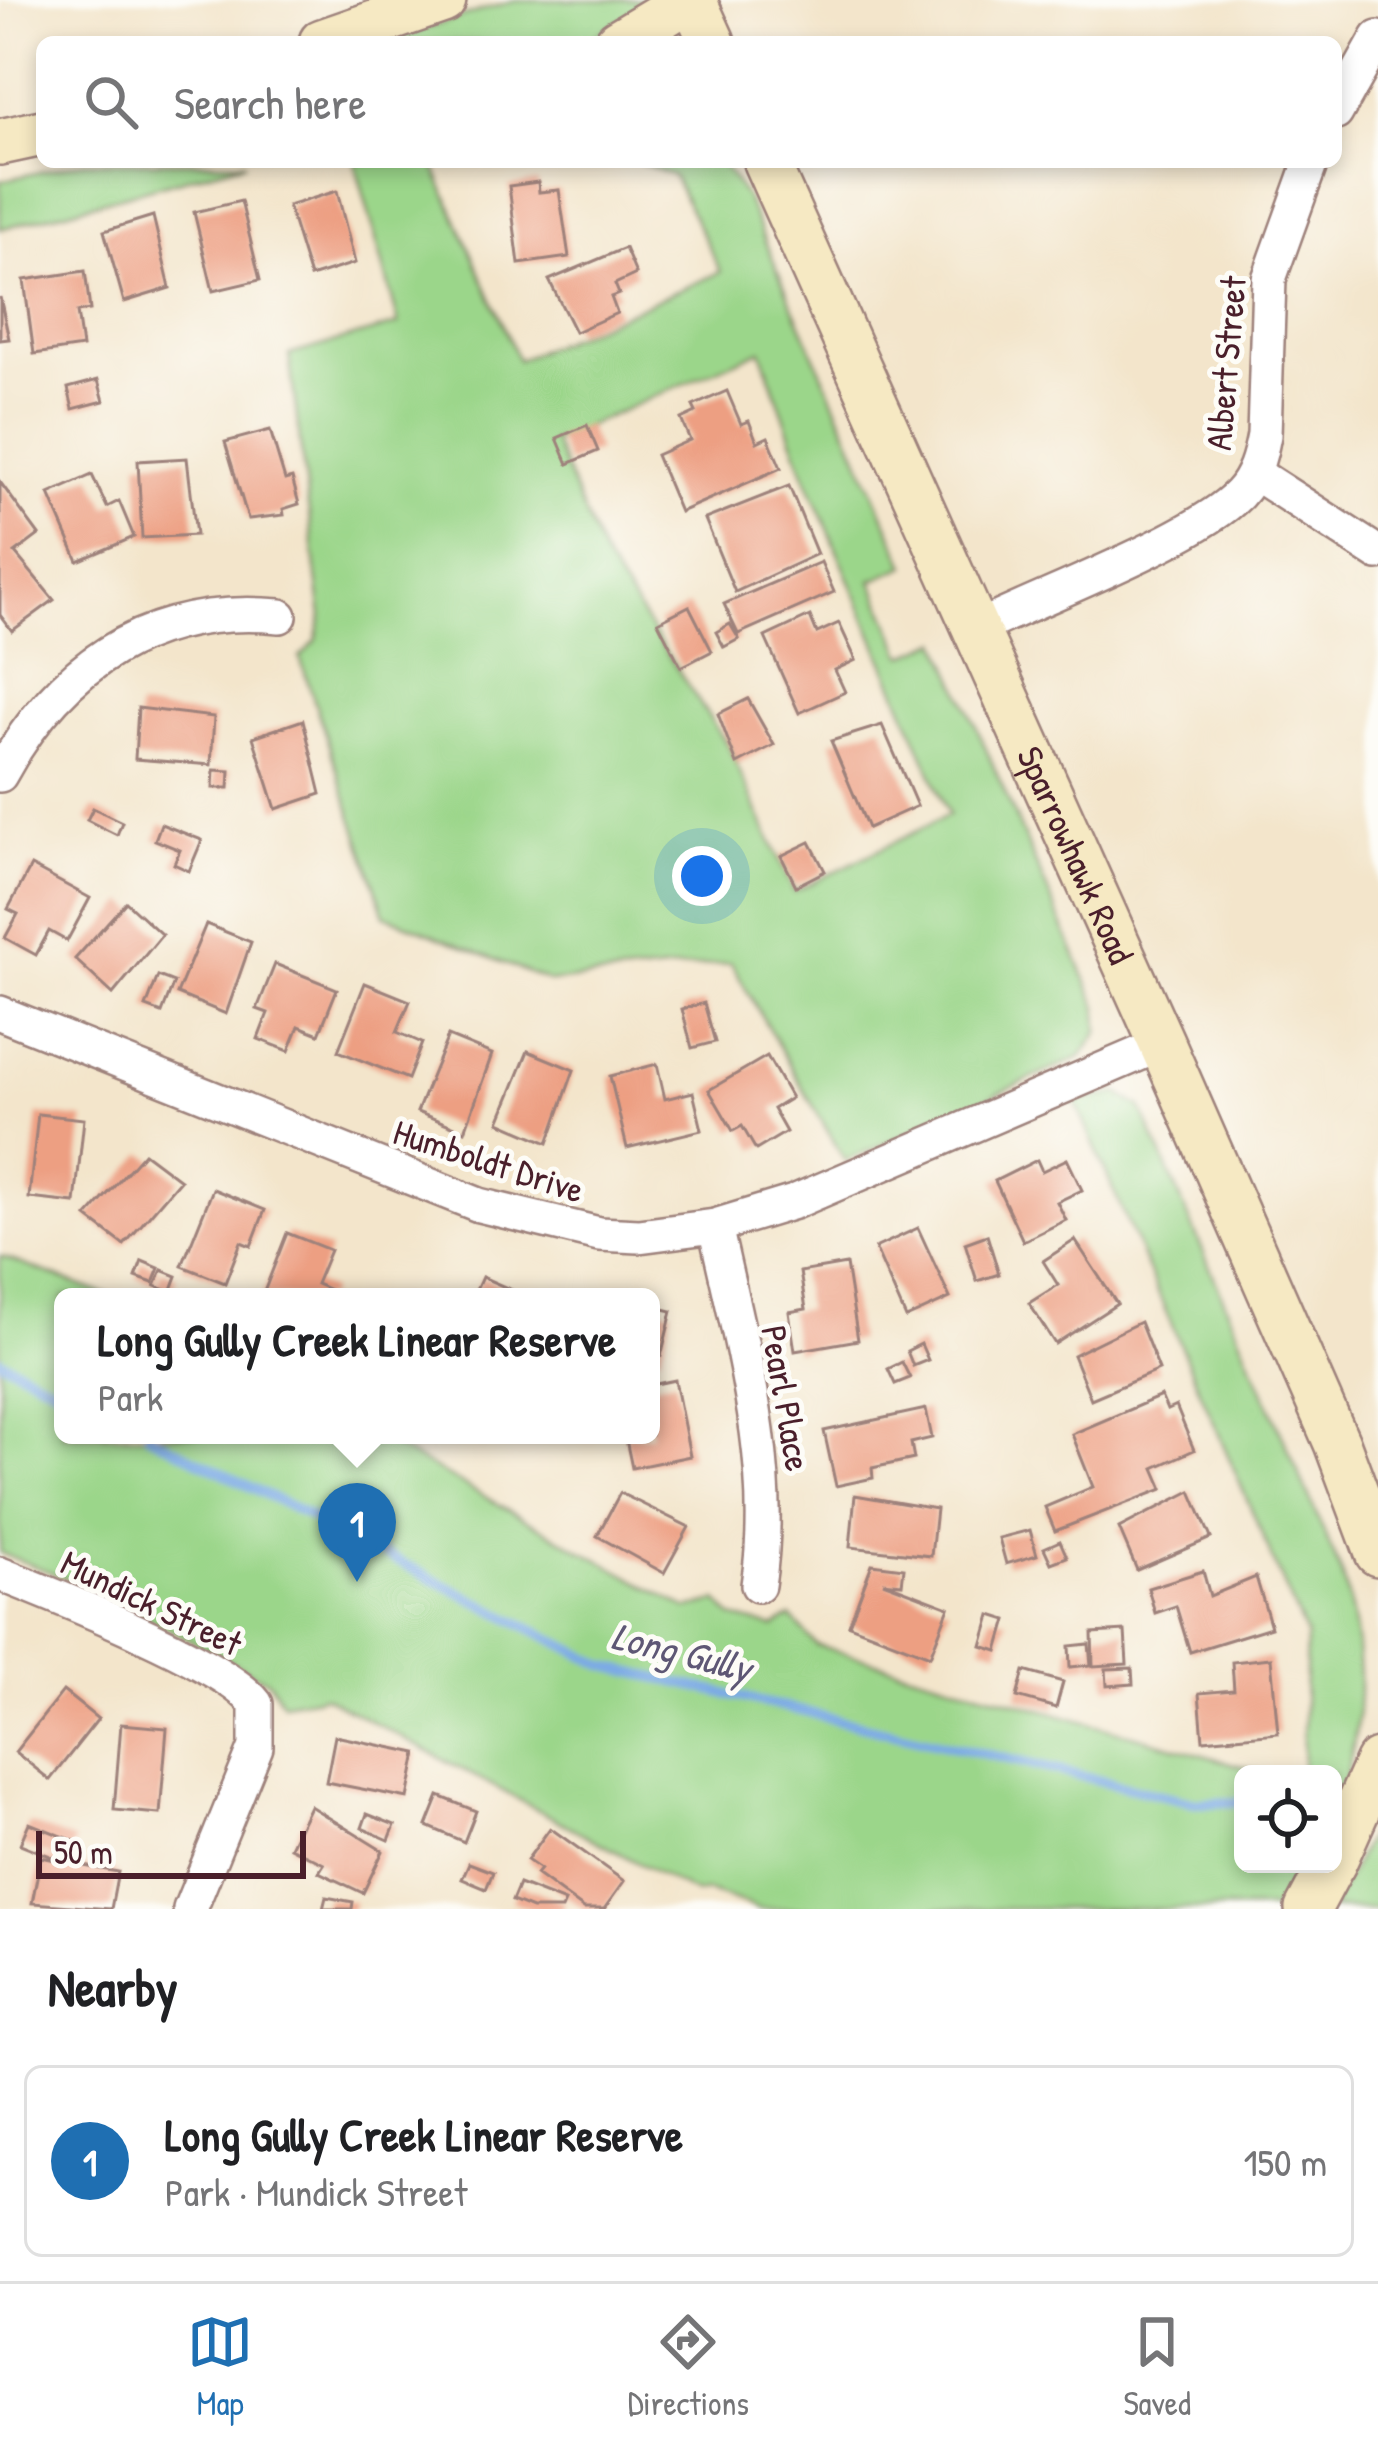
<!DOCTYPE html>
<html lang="en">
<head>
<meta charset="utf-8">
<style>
  body { margin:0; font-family:"Patrick Hand",sans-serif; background:#f6f6f6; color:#202124 }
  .controls { position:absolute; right:36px; bottom:36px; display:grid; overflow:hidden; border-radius:18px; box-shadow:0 6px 18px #0003 }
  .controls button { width:108px; height:108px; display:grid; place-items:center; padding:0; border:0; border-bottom:3px solid #e0e0e0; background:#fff; color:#202124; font:60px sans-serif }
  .scale { position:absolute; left:36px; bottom:30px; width:270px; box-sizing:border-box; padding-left:12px; border:6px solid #4a1f2b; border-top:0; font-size:33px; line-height:42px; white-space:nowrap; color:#4a1f2b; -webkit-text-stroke:9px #fdfcf7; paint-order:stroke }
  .you { position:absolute; left:702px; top:876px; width:42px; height:42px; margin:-30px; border:9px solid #fff; border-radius:50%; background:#1a73e8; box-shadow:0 0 0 18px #1a73e833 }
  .badge { display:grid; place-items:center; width:78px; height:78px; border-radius:50%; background:#1f6fb2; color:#fff; font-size:39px; font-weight:700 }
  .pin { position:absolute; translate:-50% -99px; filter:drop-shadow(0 3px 6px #0008) }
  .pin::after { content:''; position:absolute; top:63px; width:42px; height:36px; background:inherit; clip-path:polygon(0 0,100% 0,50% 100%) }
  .popup { position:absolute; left:54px; top:1288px; width:606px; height:156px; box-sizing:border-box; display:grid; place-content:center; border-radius:18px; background:#fff; filter:drop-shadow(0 3px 9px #0005); font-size:39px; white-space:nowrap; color:#757577 }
  .popup b { font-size:45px; color:#202124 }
  .popup::after { content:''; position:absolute; left:50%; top:100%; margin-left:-24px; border:24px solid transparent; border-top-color:#fff }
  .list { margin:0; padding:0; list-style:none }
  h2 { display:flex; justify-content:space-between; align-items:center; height:156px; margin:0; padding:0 48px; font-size:51px }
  h2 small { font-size:39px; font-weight:400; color:#757577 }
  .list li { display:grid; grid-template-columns:78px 1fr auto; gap:36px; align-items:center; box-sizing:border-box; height:192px; margin:0 24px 24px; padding:0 24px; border:3px solid #e0e0e0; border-radius:18px }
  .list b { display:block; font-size:45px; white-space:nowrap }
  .list p { margin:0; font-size:39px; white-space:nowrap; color:#757577 }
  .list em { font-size:39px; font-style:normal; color:#757577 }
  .icon { flex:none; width:66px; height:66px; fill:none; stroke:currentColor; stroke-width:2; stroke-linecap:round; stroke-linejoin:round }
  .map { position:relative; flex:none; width:1378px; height:1909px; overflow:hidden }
  .search { position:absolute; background:#fff; box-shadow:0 6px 18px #0003; left:36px; right:36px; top:36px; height:132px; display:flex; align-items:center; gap:30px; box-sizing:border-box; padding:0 42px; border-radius:18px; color:#757577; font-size:45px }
  .sheet { height:372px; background:#fff }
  nav { display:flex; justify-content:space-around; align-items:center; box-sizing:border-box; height:168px; border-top:3px solid #e0e0e0; background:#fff; font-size:33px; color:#757577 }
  nav a { display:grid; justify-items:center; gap:6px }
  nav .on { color:#1f6fb2 }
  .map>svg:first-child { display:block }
  .green { fill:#9bd68a; stroke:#727a5a; stroke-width:3; fill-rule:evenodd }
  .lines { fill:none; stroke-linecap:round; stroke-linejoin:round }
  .stream { stroke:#7baae5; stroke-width:10 }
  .building { fill:#ed9f82 }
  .minor-casing { stroke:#9e827b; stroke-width:38 }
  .secondary-casing { stroke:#9e827b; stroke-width:50 }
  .minor { stroke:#fff; stroke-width:33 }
  .secondary { stroke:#f6e9c3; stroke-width:45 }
  .labels { text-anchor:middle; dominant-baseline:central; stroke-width:10; stroke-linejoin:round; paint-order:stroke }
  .street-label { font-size:36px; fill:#4a1f2b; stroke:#fdfcf7 }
  .water-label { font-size:39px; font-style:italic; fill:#5e5775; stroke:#fdfcf7 }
</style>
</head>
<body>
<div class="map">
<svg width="1378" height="1909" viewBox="0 0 1378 1909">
  <rect width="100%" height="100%" fill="#fdfcf7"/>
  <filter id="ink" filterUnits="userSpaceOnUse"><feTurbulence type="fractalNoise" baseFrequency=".00833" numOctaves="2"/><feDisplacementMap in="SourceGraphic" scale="24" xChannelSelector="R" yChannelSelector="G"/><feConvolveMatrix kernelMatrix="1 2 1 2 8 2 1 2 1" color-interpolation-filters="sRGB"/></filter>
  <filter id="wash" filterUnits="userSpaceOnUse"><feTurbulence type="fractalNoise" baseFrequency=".004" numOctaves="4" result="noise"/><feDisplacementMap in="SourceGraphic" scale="48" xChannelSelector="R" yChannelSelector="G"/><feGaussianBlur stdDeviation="2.7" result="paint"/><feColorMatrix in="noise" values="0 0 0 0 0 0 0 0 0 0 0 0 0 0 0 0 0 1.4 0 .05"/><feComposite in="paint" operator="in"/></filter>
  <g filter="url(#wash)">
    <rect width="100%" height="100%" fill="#f3e5cb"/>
    <g class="green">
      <path d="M 515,0 L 654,0 L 586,42 L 383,42 Z"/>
      <path d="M 83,162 L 246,162 L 0,229 L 0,181 Z"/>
      <path d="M 355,162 L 432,162 L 518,360 L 721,272 L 673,176 L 639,162 L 721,162 L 746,198 L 906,566 L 872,581 L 904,656 L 939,641 L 1098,1007 L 1099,1032 L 1081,1057 L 845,1161 L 731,963 L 550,982 L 385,915 L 300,658 L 316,641 L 322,617 L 289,355 L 399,324 ZM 761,350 L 803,470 L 949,815 L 794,892 L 728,746 L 603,557 L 553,441 Z"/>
      <path d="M 1118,1093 L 1141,1107 L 1342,1574 C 1367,1659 1365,1732 1333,1814 L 1333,1774 L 1302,1774 L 1306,1636 L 1075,1101 Z"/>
      <path d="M 0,1256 L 112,1297 L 63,1297 L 63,1435 L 373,1435 L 688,1609 L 717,1601 L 732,1617 L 774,1627 L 791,1617 L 816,1645 L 1270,1774 L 1243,1774 L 1243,1864 L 1306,1864 L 1280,1909 L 759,1909 L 707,1891 L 696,1894 L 324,1696 L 283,1703 L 268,1681 L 87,1586 L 0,1553 Z"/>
      <path d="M 1378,1818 L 1378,1909 L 1331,1909 Z"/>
    </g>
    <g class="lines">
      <g class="stream">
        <path d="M 0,1360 L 63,1392"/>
        <path d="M 148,1435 L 605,1666 L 1197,1803 L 1243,1802"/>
        <path d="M 1374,1840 L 1378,1843"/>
      </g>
    </g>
    <g id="blocks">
      <g class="building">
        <path d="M 538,182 L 539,192 L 559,190 L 569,257 L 519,264 L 509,186 Z"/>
        <path d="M 337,191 L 355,263 L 310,277 L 288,206 Z"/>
        <path d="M 241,201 L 260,280 L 213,291 L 194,212 Z"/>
        <path d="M 153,216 L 170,288 L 124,302 L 104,231 Z"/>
        <path d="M 625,248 L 636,274 L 615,284 L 619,294 L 611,297 L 617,313 L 575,332 L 549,280 Z"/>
        <path d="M 85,271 L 90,310 L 77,312 L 82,347 L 34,354 L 24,280 Z"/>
        <path d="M 0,297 L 9,339 L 0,340 Z"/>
        <path d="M 98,380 L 104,401 L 73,409 L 68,388 Z"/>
        <path d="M 727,391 L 741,424 L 749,421 L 757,442 L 768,437 L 781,468 L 680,512 L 656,455 L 690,440 L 681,419 L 696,412 L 693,406 Z"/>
        <path d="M 587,425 L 598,451 L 568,464 L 557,438 Z"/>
        <path d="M 270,430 L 285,480 L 292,478 L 299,504 L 283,509 L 284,515 L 248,519 L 225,442 Z"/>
        <path d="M 187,458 L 196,535 L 142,538 L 138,461 Z"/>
        <path d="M 92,475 L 107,507 L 119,501 L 134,537 L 78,561 L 49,494 Z"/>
        <path d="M 0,482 L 39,535 L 15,553 L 54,600 L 12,631 L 0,615 Z"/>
        <path d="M 789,486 L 817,554 L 735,592 L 705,519 Z"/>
        <path d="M 821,562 L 834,592 L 738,634 L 724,604 Z"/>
        <path d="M 689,606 L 712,651 L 681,667 L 658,622 Z"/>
        <path d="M 810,616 L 817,633 L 839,623 L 856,660 L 835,670 L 845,692 L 799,713 L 765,637 Z"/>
        <path d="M 730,624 L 739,639 L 724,647 L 716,632 Z"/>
        <path d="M 748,699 L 774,745 L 737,764 L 718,714 Z"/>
        <path d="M 138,708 L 214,717 L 211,765 L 135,759 Z"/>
        <path d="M 303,720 L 321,794 L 276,809 L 253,737 Z"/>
        <path d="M 882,725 L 917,806 L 868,828 L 831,741 Z"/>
        <path d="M 214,770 L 230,771 L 229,788 L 213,788 Z"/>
        <path d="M 93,808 L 122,822 L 117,835 L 87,820 Z"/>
        <path d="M 161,824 L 202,840 L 189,871 L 174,864 L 180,850 L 155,840 Z"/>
        <path d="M 810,842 L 825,871 L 796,886 L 781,856 Z"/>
        <path d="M 31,866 L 90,898 L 67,941 L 49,931 L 36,955 L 5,938 L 18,914 L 8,909 Z"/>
        <path d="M 126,902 L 162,935 L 113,994 L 75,959 Z"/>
        <path d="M 206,924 L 251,942 L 226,1014 L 177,994 Z"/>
        <path d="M 275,964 L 337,989 L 319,1034 L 299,1026 L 289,1051 L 258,1039 L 268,1013 L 257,1009 Z"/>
        <path d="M 158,976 L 174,982 L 162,1013 L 146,1007 Z"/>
        <path d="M 365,983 L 410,1001 L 397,1032 L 422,1043 L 408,1079 L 338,1051 Z"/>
        <path d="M 704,1003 L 715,1042 L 692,1048 L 682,1009 Z"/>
        <path d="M 448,1036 L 492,1054 L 465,1131 L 417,1112 Z"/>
        <path d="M 528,1051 L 574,1070 L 548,1143 L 499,1122 Z"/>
        <path d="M 767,1056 L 791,1098 L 773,1109 L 786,1132 L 756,1150 L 742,1126 L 733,1131 L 709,1090 Z"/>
        <path d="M 657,1064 L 665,1099 L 693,1092 L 702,1130 L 627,1148 L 610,1076 Z"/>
        <path d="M 38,1114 L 84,1119 L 75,1203 L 29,1198 Z"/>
        <path d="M 144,1153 L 180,1180 L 124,1245 L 87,1217 Z"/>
        <path d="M 1067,1159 L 1082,1190 L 1057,1202 L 1066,1220 L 1023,1241 L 995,1181 L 1037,1160 L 1042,1171 Z"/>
        <path d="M 213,1189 L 265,1210 L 251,1246 L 241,1242 L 225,1283 L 182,1266 Z"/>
        <path d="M 918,1228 L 950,1298 L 906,1318 L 875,1248 Z"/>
        <path d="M 287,1233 L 330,1250 L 316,1284 L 330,1290 L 328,1297 L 262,1297 Z"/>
        <path d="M 987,1235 L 999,1274 L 977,1281 L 965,1243 Z"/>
        <path d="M 1075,1240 L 1117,1304 L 1055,1344 L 1029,1303 L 1058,1285 L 1043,1261 Z"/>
        <path d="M 142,1261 L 159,1268 L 153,1283 L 136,1277 Z"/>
        <path d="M 846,1264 L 858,1340 L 795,1351 L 789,1312 L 806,1309 L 800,1272 Z"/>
        <path d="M 162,1270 L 177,1276 L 171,1292 L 155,1286 Z"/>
        <path d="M 482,1277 L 528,1297 L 473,1297 Z"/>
        <path d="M 651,1306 L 672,1311 L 661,1356 L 651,1353 Z"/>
        <path d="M 1140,1322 L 1159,1370 L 1091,1399 L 1073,1355 Z"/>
        <path d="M 921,1344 L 928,1360 L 913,1366 L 907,1351 Z"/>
        <path d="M 902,1362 L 910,1378 L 895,1384 L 888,1369 Z"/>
        <path d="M 675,1380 L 690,1456 L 632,1468 L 625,1435 L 651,1435 L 651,1385 Z"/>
        <path d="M 1161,1396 L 1167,1410 L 1176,1406 L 1194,1450 L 1154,1468 L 1163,1489 L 1055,1531 L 1045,1507 L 1093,1487 L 1072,1434 Z"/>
        <path d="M 926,1409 L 932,1438 L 911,1443 L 914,1459 L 872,1468 L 873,1478 L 836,1486 L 824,1431 Z"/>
        <path d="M 1191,1491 L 1211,1538 L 1137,1570 L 1119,1528 Z"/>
        <path d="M 620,1493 L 689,1527 L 664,1573 L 597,1536 Z"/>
        <path d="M 855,1495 L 936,1509 L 931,1556 L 850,1547 Z"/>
        <path d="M 1030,1530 L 1037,1555 L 1006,1564 L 999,1538 Z"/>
        <path d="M 1060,1541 L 1067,1557 L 1051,1563 L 1044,1548 Z"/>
        <path d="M 872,1564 L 904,1568 L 902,1584 L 883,1582 L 949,1607 L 930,1656 L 849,1625 Z"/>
        <path d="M 1203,1571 L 1210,1596 L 1256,1577 L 1271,1627 L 1190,1652 L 1176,1606 L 1155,1613 L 1148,1588 Z"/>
        <path d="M 991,1615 L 1007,1620 L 998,1651 L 982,1646 Z"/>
        <path d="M 1125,1631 L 1127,1664 L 1093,1666 L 1092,1633 Z"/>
        <path d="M 1089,1644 L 1091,1665 L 1070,1667 L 1069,1646 Z"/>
        <path d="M 1271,1658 L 1278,1733 L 1203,1740 L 1199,1693 L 1234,1690 L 1232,1662 Z"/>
        <path d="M 1132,1668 L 1133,1684 L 1107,1686 L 1106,1669 Z"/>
        <path d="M 1024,1671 L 1063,1682 L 1056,1708 L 1017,1697 Z"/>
        <path d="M 63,1691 L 98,1719 L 50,1780 L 15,1752 Z"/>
        <path d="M 121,1724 L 167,1728 L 160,1814 L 114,1810 Z"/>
        <path d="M 335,1736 L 417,1753 L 408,1798 L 326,1782 Z"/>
        <path d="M 439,1796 L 476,1811 L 464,1842 L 427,1826 Z"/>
        <path d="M 310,1806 L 383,1851 L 363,1893 L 319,1872 L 324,1864 L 290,1847 Z"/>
        <path d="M 367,1814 L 395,1825 L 389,1840 L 362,1828 Z"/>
        <path d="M 29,1823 L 75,1841 L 67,1863 L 118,1872 L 111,1909 L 32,1903 L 41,1857 L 65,1862 L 20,1844 Z"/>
        <path d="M 550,1828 L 624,1881 L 604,1909 L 584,1909 L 536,1874 L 540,1869 L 527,1860 Z"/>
        <path d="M 469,1863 L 493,1872 L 486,1889 L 462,1879 Z"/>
        <path d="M 519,1884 L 565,1902 L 562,1909 L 532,1909 L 512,1901 Z"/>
        <path d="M 326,1897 L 353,1902 L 352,1909 L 323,1909 Z"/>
      </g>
    </g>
  </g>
  <g filter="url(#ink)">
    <use href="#blocks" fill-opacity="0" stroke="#9e827b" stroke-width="3"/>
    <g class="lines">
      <g class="minor-casing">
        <g id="minor">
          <path d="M 1336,113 L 1378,38"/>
          <path d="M 1254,473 L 1378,553"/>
          <path d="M 976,629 C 1040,597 1196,539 1239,494 C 1255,477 1260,456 1264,435 L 1269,279 L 1311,162"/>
          <path d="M 0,775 C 61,664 150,604 280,616"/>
          <path d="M 0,1013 L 479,1205 L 599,1234 L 639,1236 L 715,1226 L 794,1202 L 1162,1044"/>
          <path d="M 715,1226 C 740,1341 777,1467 758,1585"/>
          <path d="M 0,1574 C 53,1595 226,1663 256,1704 L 256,1747 L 190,1909"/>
        </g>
      </g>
      <g class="secondary-casing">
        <g id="secondary">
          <path d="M 693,0 L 712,42"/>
          <path d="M 322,42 L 443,0"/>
          <path d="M 618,42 L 688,0"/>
          <path d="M 0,142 L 42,133"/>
          <path id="s1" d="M 766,162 L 1162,1044 L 1337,1443 L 1378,1553"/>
          <path d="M 1333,1863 L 1378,1762"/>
          <path d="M 1308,1909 L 1332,1864"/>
        </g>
      </g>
      <use href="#minor" class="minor"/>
      <use href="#secondary" class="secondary"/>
    </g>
  </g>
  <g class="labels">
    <g class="street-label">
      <text transform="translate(1225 363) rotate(-85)">Albert Street</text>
      <text stroke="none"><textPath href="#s1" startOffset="759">Sparrowhawk Road</textPath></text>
      <text transform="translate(489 1160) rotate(18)">Humboldt Drive</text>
      <text transform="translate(787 1398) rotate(80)">Pearl Place</text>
      <text transform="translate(152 1602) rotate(26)">Mundick Street</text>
    </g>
    <g class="water-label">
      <text transform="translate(682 1651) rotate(14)">Long Gully</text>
    </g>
  </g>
</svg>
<div class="controls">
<button><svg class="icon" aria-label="locate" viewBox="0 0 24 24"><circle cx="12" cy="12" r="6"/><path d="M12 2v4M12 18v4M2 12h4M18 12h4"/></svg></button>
</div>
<div class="scale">50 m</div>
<div class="you"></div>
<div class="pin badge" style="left:357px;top:1582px">1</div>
<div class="popup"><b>Long Gully Creek Linear Reserve</b>Park</div>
<div class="search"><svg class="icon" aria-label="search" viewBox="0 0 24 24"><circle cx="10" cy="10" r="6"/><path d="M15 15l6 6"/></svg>Search here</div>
</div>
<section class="sheet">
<h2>Nearby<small></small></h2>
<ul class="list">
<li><span class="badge">1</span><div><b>Long Gully Creek Linear Reserve</b><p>Park · Mundick Street</p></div><em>150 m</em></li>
</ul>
</section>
<nav>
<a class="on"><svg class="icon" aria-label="map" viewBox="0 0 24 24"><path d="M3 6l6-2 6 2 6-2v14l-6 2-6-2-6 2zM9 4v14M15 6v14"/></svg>Map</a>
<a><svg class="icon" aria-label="directions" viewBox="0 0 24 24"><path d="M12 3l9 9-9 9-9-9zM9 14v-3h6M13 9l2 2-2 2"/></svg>Directions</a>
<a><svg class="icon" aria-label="saved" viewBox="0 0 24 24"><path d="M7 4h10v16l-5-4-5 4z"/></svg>Saved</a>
</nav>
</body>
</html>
